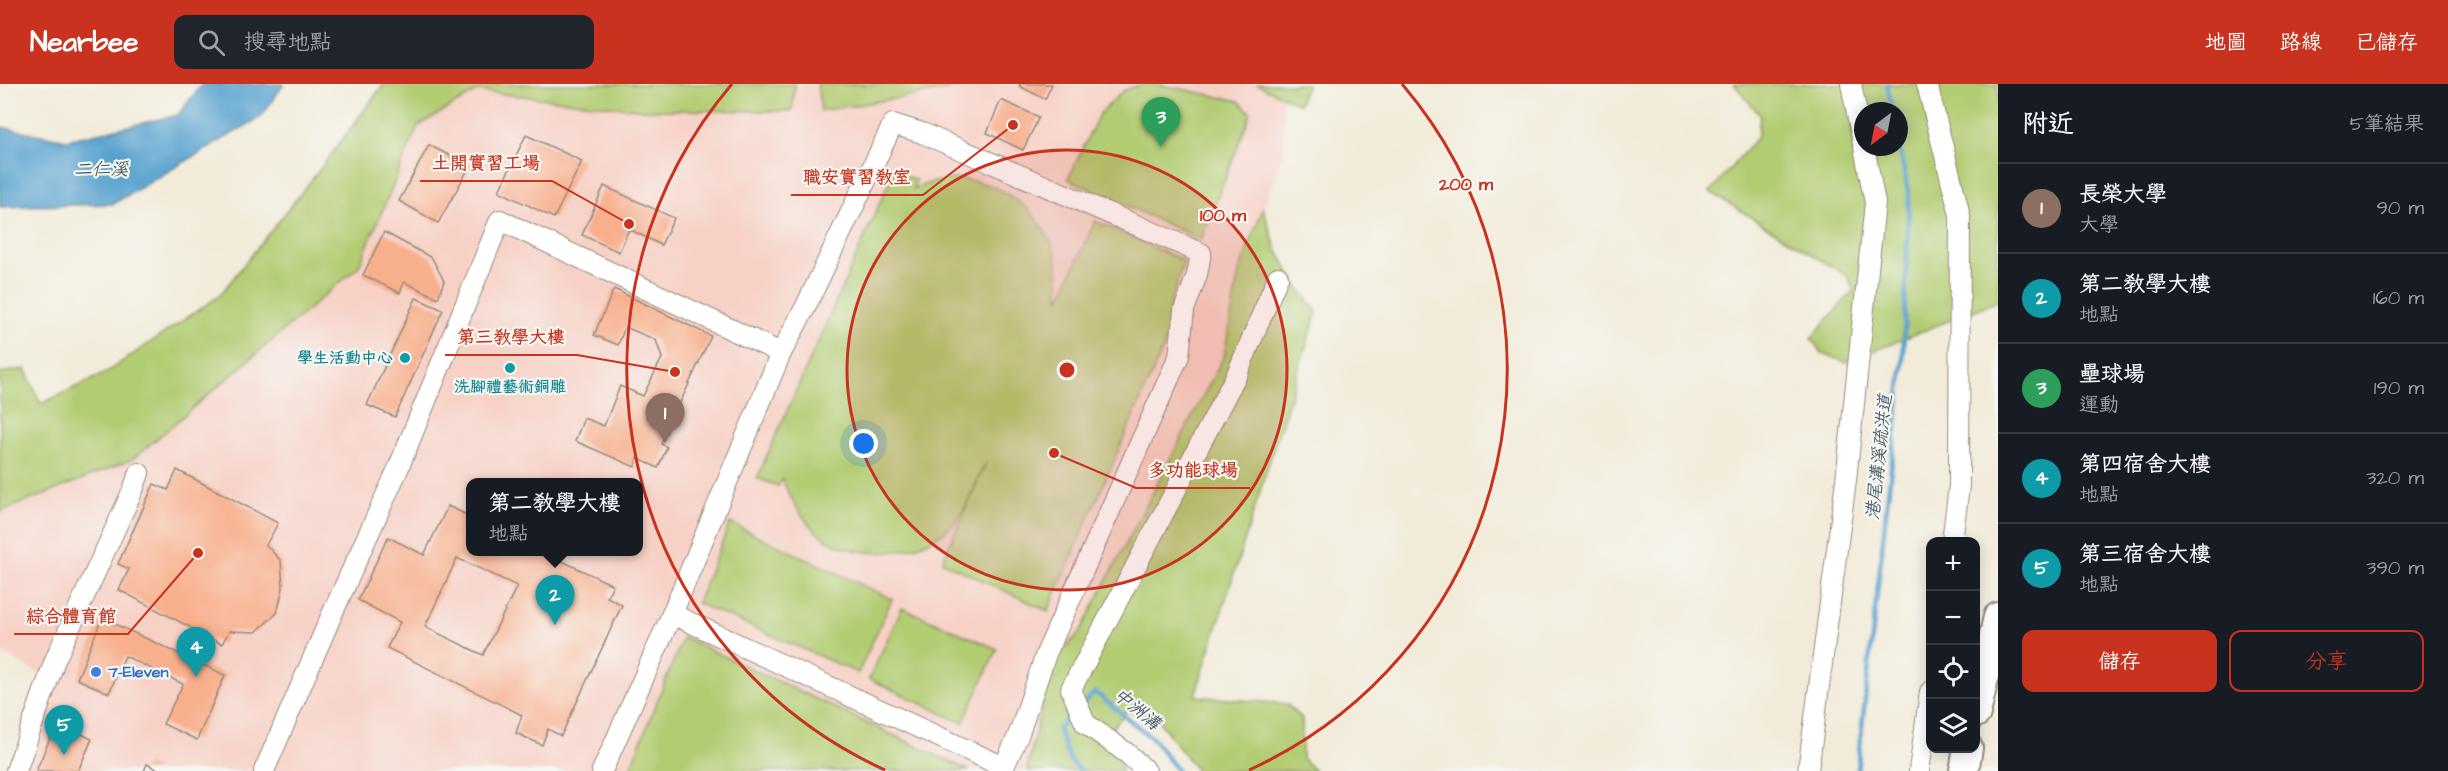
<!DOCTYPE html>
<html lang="zh-TW">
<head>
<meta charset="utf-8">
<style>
  body { margin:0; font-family:"Architects Daughter","LXGW WenKai TC",sans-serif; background:#20242c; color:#f1f3f6 }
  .controls { position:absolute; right:18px; bottom:18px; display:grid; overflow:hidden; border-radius:12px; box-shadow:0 3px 15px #0003 }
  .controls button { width:54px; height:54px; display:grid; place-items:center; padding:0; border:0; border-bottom:2px solid #363941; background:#171b24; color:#f1f3f6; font:30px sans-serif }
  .compass { position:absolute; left:1854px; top:18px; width:54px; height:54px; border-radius:50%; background:#171b24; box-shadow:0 3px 15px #0003; rotate:212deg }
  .you { position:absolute; left:864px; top:360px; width:21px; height:21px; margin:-15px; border:4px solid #fff; border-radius:50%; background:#1a73e8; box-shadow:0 0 0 9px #1a73e833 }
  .badge { display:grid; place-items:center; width:39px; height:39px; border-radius:50%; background:#c8321e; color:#fff; font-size:20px; font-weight:700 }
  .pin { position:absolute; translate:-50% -50px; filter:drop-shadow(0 2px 3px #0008) }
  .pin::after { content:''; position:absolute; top:32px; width:21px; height:18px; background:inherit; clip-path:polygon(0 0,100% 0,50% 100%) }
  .popup { position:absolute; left:466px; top:394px; width:177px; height:78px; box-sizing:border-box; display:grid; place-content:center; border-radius:12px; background:#171b24; filter:drop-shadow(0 2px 4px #0005); font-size:20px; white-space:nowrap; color:#9ea1a6 }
  .popup b { font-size:22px; color:#f1f3f6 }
  .popup::after { content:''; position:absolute; left:50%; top:100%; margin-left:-12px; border:12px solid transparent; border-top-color:#171b24 }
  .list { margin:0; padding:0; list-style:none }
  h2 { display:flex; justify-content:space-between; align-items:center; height:78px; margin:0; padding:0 24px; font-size:26px }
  h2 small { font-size:20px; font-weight:400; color:#9ea1a6 }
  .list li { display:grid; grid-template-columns:39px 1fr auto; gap:18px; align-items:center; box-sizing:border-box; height:90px; padding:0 24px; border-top:2px solid #363941 }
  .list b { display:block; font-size:22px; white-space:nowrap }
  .list p { margin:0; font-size:20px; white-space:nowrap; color:#9ea1a6 }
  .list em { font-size:20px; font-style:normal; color:#9ea1a6 }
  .actions { display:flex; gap:12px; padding:18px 24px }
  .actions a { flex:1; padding:14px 0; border:2px solid #c8321e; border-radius:12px; text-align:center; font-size:21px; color:#c8321e }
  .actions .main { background:#c8321e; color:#fff }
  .icon { flex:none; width:33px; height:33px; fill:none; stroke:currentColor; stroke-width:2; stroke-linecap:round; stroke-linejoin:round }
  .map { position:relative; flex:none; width:1998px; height:687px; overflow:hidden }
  header { display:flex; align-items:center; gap:36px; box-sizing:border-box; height:84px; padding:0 30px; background:#c8321e; color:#fff }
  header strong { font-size:28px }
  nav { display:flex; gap:33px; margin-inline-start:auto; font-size:21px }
  .search { width:420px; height:54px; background:#20242c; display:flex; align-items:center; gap:15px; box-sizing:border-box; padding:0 21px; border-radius:12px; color:#9ea1a6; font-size:22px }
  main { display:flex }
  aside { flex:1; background:#171b24 }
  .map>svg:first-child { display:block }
  .built { fill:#f7d1c6; fill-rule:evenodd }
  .green { fill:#b2cc72; stroke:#767b48; stroke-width:1.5; fill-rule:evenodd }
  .water { fill:#58a2cf; stroke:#4a6676; stroke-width:1.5 }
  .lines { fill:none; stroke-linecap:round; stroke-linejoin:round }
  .stream { stroke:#58a2cf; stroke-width:4.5 }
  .building { fill:#f8af8c; fill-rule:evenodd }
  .minor-casing { stroke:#968a7c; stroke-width:22 }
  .highway-casing { stroke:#968a7c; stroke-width:32 }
  .minor { stroke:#fff; stroke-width:20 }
  .highway { stroke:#fff; stroke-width:28 }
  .ring { fill:none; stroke:#c8321e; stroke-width:3 }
  .culture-dot { fill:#0f9aa8; stroke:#f6f6f2; stroke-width:2 }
  .shop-dot { fill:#3f7fe0; stroke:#f6f6f2; stroke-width:2 }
  .labels { text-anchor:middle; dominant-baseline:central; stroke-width:4.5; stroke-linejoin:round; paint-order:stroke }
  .culture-label { font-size:16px; font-weight:bold; fill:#0d838f; stroke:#f6f6f2; text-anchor:end }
  .shop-label { font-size:16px; font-weight:bold; fill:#366cbe; stroke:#f6f6f2; text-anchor:start }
  .water-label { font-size:18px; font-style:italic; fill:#475a65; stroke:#f6f6f2 }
  .centre { fill:#c8321e; stroke:#f6f6f2; stroke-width:3 }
  .ring-label { font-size:18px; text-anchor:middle; font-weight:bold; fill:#c8321e; stroke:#f6f6f2; stroke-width:4.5; stroke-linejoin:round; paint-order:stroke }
  .leader { fill:none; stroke:#c8321e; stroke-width:2 }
  .callout-dot { fill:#c8321e; stroke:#f6f6f2; stroke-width:2 }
  .callout-label { font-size:18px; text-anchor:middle; font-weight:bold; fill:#c8321e; stroke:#f6f6f2; stroke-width:4.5; stroke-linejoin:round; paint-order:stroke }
</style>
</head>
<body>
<header>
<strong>Nearbee</strong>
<div class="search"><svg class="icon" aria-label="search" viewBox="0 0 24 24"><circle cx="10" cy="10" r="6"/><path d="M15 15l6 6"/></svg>搜尋地點</div>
<nav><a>地圖</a><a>路線</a><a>已儲存</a></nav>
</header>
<main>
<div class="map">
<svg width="1998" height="687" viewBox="0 0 1998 687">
  <rect width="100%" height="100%" fill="#f6f6f2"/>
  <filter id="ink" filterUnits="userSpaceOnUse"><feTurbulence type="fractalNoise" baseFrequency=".0167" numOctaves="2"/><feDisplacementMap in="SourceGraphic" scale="12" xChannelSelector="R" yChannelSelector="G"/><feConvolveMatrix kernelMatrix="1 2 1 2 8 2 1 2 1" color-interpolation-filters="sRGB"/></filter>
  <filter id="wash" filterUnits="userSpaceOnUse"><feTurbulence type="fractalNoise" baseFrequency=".008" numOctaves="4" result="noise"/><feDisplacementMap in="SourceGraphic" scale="24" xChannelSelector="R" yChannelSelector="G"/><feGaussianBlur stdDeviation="1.35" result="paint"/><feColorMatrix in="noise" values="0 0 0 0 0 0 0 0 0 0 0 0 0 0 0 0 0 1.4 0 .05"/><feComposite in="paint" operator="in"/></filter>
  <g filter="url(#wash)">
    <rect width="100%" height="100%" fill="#f2ebd9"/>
    <path class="built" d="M 438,0 L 820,0 L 946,6 L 957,0 L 1256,0 L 1283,13 L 1284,68 L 1239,188 L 1224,272 L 1079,551 L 1053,575 L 1027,683 L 1029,687 L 9,687 L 53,597 L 0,568 L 0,428 L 133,375 L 418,42 ZM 471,398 L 639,398 L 639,468 L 471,468 Z"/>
    <g class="green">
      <path d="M 384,0 L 795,0 L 792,27 L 645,26 L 477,7 L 418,42 L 359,182 L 133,375 L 0,428 L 0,289 L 25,285 L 41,320 L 105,289 L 219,212 L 321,84 Z"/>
      <path d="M 817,0 L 957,0 L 946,6 L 821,27 Z"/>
      <path d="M 1141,0 L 1157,0 L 1239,17 L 1251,29 L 1201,156 L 1068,95 L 1099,31 L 1123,7 Z"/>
      <path d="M 1256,0 L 1307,0 L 1299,20 Z"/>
      <path d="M 1734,0 L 1998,0 L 1998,217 L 1846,278 L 1822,270 L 1811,254 L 1854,206 L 1847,192 L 1710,108 L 1758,52 L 1760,31 ZM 1863,27 L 1899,27 L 1899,63 L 1863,63 Z"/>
      <path d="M 894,87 L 916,96 L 913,105 C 925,100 939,95 953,95 C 996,95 1036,122 1052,161 C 1059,177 1059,199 1059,216 L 1095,137 L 1184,177 L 1171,218 L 1165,260 L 1048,527 L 942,478 L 986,379 C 975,396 970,420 957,436 C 926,473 854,480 818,449 C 801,434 791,415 782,395 L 778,402 L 757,394 Z"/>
      <path d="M 1263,124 L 1276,164 L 1296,200 L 1317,228 L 1195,612 L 1286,620 L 1302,634 L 1302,674 L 1315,687 L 1197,687 L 1158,636 L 1128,626 L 1112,644 L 1122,687 L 1029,687 L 1027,684 L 1053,575 L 1079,550 L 1224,272 L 1239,188 Z"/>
      <path d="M 730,439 L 892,515 L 858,589 L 697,519 Z"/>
      <path d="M 902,524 L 997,565 L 963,639 L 869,595 Z"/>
      <path d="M 683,553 L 970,687 L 629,687 Z"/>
    </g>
    <path class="water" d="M 202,0 L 284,0 L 261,33 L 113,120 L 0,123 L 0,43 L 67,56 L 178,31 Z"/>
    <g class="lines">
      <g class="stream">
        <path d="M 1887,0 L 1892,27"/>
        <path d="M 1083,620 L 1095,608 L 1153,655 L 1178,687"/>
        <path d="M 1075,628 L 1058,645 L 1070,677 L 1081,687"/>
        <path d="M 1857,687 L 1903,278 L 1909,112 L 1899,62"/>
      </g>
    </g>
    <g id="blocks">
      <g class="building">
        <path d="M 1020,0 L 1052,0 L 1045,15 L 1019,2 Z"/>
        <path d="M 1001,16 L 1039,33 L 1023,66 L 987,49 Z"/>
        <path d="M 526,51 L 582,77 L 554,134 L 499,107 Z"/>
        <path d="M 429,61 L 470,82 L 438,139 L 399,117 Z"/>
        <path d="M 604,102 L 674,134 L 661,161 L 629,145 L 619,168 L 582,151 Z"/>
        <path d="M 384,148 L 432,174 L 444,197 L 438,214 L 404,198 L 400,209 L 363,191 Z"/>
        <path d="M 614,205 L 711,252 L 661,360 L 667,363 L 658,384 L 637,374 L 635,383 L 575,357 L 584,334 L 604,342 L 620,302 L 643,312 L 662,274 L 656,256 L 625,243 L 618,261 L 594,251 Z"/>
        <path d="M 416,214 L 443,226 L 395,333 L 367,321 Z"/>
        <path d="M 177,386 L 278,439 L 266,461 L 281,477 L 283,504 L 277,529 L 256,548 L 229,547 L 222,560 L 119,506 L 129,485 L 118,480 L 154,400 L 168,406 Z"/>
        <path d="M 448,422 L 471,433 L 471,468 L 543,468 L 613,501 L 607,513 L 622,521 L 561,652 L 548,645 L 542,661 L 516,649 L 522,631 L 387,564 L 400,538 L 358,516 L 388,453 L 424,471 ZM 457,474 L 517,502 L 483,571 L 425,543 Z"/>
        <path d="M 102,534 L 225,591 L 197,656 L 163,640 L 183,600 L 125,572 L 109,609 L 77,595 Z"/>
        <path d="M 57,638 L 92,655 L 78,687 L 36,687 Z"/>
        <path d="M 147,680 L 160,687 L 144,687 Z"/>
      </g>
    </g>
  </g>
  <g filter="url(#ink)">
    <use href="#blocks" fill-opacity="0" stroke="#968a7c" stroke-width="1.5"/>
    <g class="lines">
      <g class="minor-casing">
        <g id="minor">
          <path d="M 1851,0 L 1863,59"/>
          <path d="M 1927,0 L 1960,131 L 1959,402 L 1952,458"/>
          <path d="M 672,530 L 1004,683"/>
          <path d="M 16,687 L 55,576 L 133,406 L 139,389"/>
          <path d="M 264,687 L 333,528 L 398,385 L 500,136 L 781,269"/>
          <path d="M 602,687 L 672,530 L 781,269 L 805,224 L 893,40 L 922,49 L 1201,169 L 1197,191 L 1184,226 L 1179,272 L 1046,570 L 1018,652 L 1002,687"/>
          <path d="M 1146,687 L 1128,670 L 1085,639 L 1071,605 L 1237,290 L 1278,193"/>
          <path d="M 1808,687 L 1846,396 L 1875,119 L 1864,63"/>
          <path d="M 1919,687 L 1930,608"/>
        </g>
      </g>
      <g class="highway-casing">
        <g id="highway">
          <path d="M 1976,629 L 1998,533"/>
          <path d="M 1964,687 L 1968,664"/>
        </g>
      </g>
      <use href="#minor" class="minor"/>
      <use href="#highway" class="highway"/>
    </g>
  </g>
  <circle cx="1067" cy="286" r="220" fill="#c8321e" fill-opacity=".12"/>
  <g class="ring">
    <circle cx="1067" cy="286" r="220"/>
    <path d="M885 686A440 440 0 0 1 732 0M1402 0A440 440 0 0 1 1249 686"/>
  </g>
  <g class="culture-dot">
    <circle cx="405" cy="274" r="6"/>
    <circle cx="510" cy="284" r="6"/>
  </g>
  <circle class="shop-dot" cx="96" cy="588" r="6"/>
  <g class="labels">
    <g class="culture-label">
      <text x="393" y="274">學生活動中心</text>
      <text x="510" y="303" text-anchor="middle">洗腳禮藝術銅雕</text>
    </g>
    <g class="shop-label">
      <text x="108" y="588">7-Eleven</text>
    </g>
    <g class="water-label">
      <text x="101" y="85">二仁溪</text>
      <text transform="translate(1879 373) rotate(-84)">港尾溝溪疏洪道</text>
      <text transform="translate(1137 625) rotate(39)">中洲溝</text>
    </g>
  </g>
  <circle cx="1067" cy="286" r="9" class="centre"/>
  <g class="ring-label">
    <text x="1466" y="106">200 m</text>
    <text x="1223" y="137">100 m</text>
  </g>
  <path class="leader" d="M629 140L552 97H420M1013 41L923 111H791M675 288L577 271H445M1054 369L1136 404H1250M198 469L128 550H14"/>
  <g class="callout-dot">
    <circle cx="629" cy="140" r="6"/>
    <circle cx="1013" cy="41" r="6"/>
    <circle cx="675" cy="288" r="6"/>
    <circle cx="1054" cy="369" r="6"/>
    <circle cx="198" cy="469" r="6"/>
  </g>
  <g class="callout-label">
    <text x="486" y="85">土開實習工場</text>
    <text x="857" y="99">職安實習教室</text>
    <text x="511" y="259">第三教學大樓</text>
    <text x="1193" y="392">多功能球場</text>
    <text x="71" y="538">綜合體育館</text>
  </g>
</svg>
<div class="controls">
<button>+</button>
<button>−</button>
<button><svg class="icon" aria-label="locate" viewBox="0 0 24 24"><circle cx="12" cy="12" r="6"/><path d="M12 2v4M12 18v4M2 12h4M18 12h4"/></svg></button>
<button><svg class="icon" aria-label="layers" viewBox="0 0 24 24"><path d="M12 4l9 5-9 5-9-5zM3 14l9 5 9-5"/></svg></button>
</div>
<svg class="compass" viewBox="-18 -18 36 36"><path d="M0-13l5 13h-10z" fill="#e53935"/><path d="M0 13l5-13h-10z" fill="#9ea1a6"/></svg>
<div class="you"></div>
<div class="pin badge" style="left:665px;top:359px;background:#8d6e63">1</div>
<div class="pin badge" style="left:555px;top:541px;background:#0f9aa8">2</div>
<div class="popup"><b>第二教學大樓</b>地點</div>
<div class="pin badge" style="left:1161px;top:63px;background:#2e9e5b">3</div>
<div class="pin badge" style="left:196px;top:593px;background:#0f9aa8">4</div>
<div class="pin badge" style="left:64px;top:671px;background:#0f9aa8">5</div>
</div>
<aside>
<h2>附近<small>5筆結果</small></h2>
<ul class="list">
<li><span class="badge" style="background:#8d6e63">1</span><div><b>長榮大學</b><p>大學</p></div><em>90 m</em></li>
<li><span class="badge" style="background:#0f9aa8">2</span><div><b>第二教學大樓</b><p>地點</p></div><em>160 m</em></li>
<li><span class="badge" style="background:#2e9e5b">3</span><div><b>壘球場</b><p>運動</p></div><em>190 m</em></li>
<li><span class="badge" style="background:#0f9aa8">4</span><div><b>第四宿舍大樓</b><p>地點</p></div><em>320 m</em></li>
<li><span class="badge" style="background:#0f9aa8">5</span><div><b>第三宿舍大樓</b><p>地點</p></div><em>390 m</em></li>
</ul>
<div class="actions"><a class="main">儲存</a><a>分享</a></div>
</aside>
</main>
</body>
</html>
